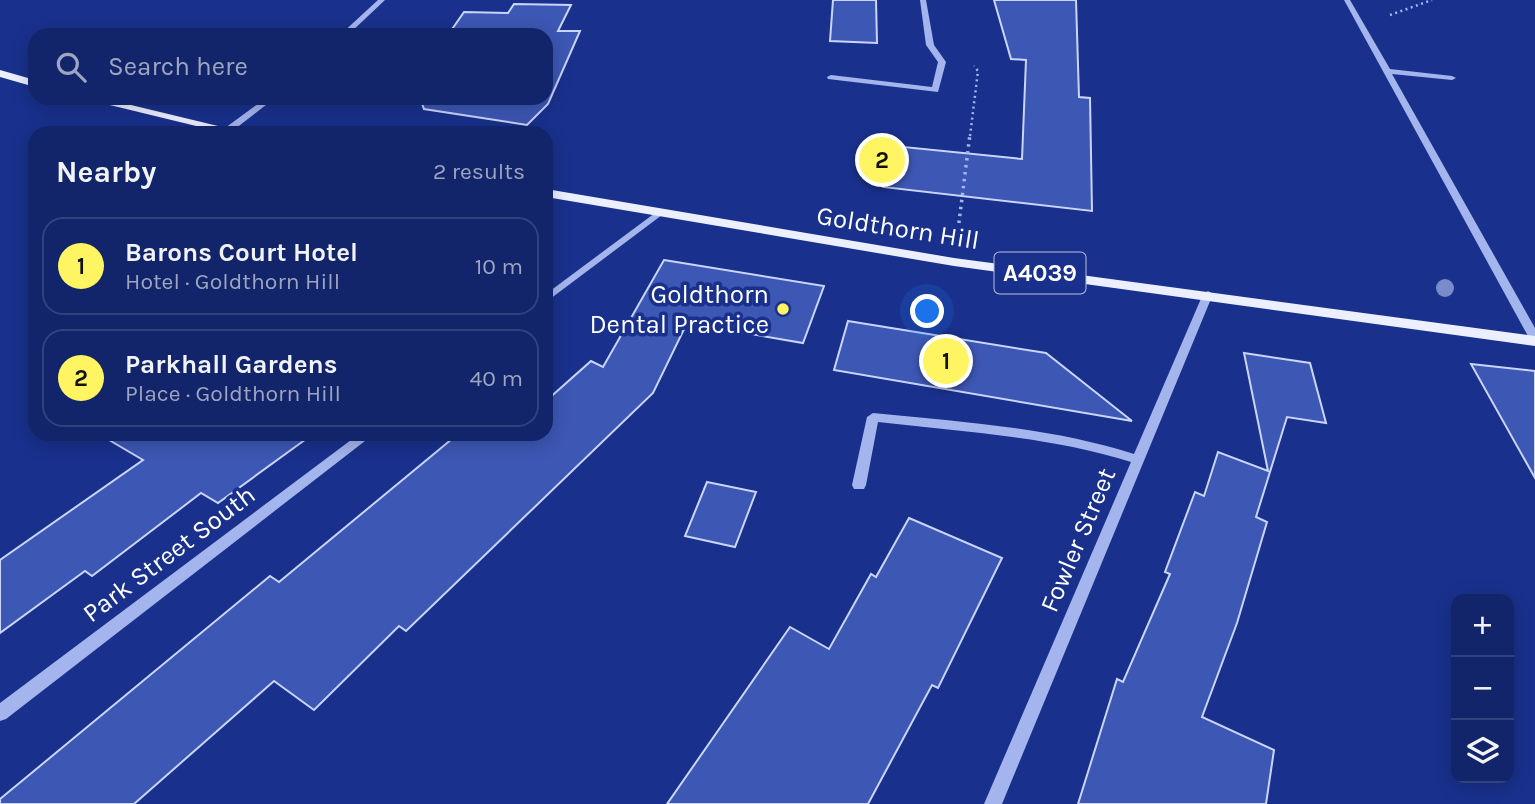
<!DOCTYPE html>
<html lang="en">
<head>
<meta charset="utf-8">
<style>
  body { margin:0; font-family:Karla,sans-serif; background:#1c2d70; color:#f1f3f6 }
  .controls { position:absolute; right:21px; bottom:21px; display:grid; overflow:hidden; border-radius:14px; box-shadow:0 4px 18px #0003 }
  .controls button { width:63px; height:63px; display:grid; place-items:center; padding:0; border:0; border-bottom:2px solid #32427e; background:#13256a; color:#f1f3f6; font:35px sans-serif }
  .you { position:absolute; left:928px; top:312px; width:24px; height:24px; margin:-18px; border:5px solid #fff; border-radius:50%; background:#1a73e8; box-shadow:0 0 0 10px #1a73e833 }
  .badge { display:grid; place-items:center; width:46px; height:46px; border-radius:50%; background:#fff562; color:#111; font-size:23px; font-weight:700 }
  .pin { position:absolute; translate:-50% -50%; border:4px solid #fff; box-shadow:0 2px 7px #0006 }
  .list { margin:0; padding:0; list-style:none }
  h2 { display:flex; justify-content:space-between; align-items:center; height:91px; margin:0; padding:0 28px; font-size:30px }
  h2 small { font-size:23px; font-weight:400; color:#9da5c1 }
  .list li { display:grid; grid-template-columns:46px 1fr auto; gap:21px; align-items:center; box-sizing:border-box; height:98px; margin:0 14px 14px; padding:0 14px; border:2px solid #32427e; border-radius:21px }
  .list b { display:block; font-size:26px; white-space:nowrap }
  .list p { margin:0; font-size:23px; white-space:nowrap; color:#9da5c1 }
  .list em { font-size:23px; font-style:normal; color:#9da5c1 }
  .icon { flex:none; width:38px; height:38px; fill:none; stroke:currentColor; stroke-width:2; stroke-linecap:round; stroke-linejoin:round }
  .map { position:relative; flex:none; width:1535px; height:804px; overflow:hidden }
  .search { position:absolute; background:#13256a; box-shadow:0 4px 18px #0003; left:28px; top:28px; width:525px; height:77px; display:flex; align-items:center; gap:18px; box-sizing:border-box; padding:0 24px; border-radius:21px; color:#9da5c1; font-size:26px }
  .panel { position:absolute; background:#13256a; box-shadow:0 4px 18px #0003; left:28px; top:126px; width:525px; height:315px; border-radius:21px }
  .map>svg:first-child { display:block }
  .building { fill:#3d57b4; stroke:#cad5fa; stroke-width:2 }
  .lines { fill:none; stroke-linecap:round; stroke-linejoin:round }
  .path-far1 { stroke:#a4b5ee; stroke-width:2.5; stroke-dasharray:2 3.5; stroke-linecap:butt }
  .path { stroke:#a4b5ee; stroke-width:3.5; stroke-dasharray:2.5 4.5; stroke-linecap:butt }
  .minor { fill:#a4b5ee; fill-rule:evenodd }
  .major { fill:#ecefff; fill-rule:evenodd }
  .tree { fill:#7a8bc9 }
  .poi-dot { fill:#fff562; stroke:#19318d; stroke-width:2.5 }
  .labels { text-anchor:middle; dominant-baseline:central; stroke-width:7; stroke-linejoin:round; paint-order:stroke }
  .shield { fill:#19318d; stroke:#bac1dd; stroke-width:2 }
  .shield-label { font-size:24px; font-weight:bold; fill:#fff }
  .street-label { font-size:26px; fill:#fff; stroke:#19318d }
  .poi-label { font-size:26px; fill:#fff; stroke:#19318d; text-anchor:end }
</style>
</head>
<body>
<div class="map">
<svg width="1535" height="804" viewBox="0 0 1535 804">
  <rect width="100%" height="100%" fill="#19318d"/>
  <g class="building">
    <path d="M 833,0 L 876,0 L 877,43 L 830,41 Z"/>
    <path d="M 994,0 L 1076,0 L 1079,97 L 1090,98 L 1092,211 L 883,187 L 894,146 L 1022,159 L 1026,60 L 1011,59 Z"/>
    <path d="M 514,4 L 571,5 L 558,31 L 580,31 L 548,104 L 527,125 L 424,109 L 420,98 L 546,98 L 546,35 L 448,35 L 464,12 L 508,13 Z"/>
    <path d="M 664,260 L 824,286 L 803,343 L 687,323 L 653,393 L 406,631 L 399,626 L 314,710 L 274,681 L 134,804 L 0,804 L 0,799 L 270,576 L 279,582 L 458,434 L 546,434 L 546,401 L 591,361 L 603,367 Z"/>
    <path d="M 848,321 L 1046,353 L 1132,421 L 834,370 Z"/>
    <path d="M 1244,353 L 1310,363 L 1326,423 L 1287,417 L 1256,517 L 1267,522 L 1237,623 L 1202,717 L 1274,750 L 1266,804 L 1078,804 L 1117,679 L 1123,682 L 1170,574 L 1165,572 L 1195,492 L 1204,496 L 1218,452 L 1268,471 Z"/>
    <path d="M 1471,364 L 1535,371 L 1535,478 Z"/>
    <path d="M 99,434 L 313,434 L 218,503 L 201,493 L 92,576 L 85,571 L 0,633 L 0,560 L 143,460 Z"/>
    <path d="M 707,482 L 756,492 L 735,547 L 685,536 Z"/>
    <path d="M 909,518 L 1002,558 L 938,688 L 932,685 L 868,804 L 667,804 L 790,627 L 829,649 L 871,574 L 876,577 Z"/>
  </g>
  <g class="lines">
    <g class="path-far1">
      <path d="M 1390,15 L 1432,0"/>
      <path d="M 970,136 L 978,71 L 974,66"/>
    </g>
    <path class="path" d="M 958,230 L 970,134"/>
    <g class="minor">
      <path d="M 378,0 L 385,0 L 348,35 L 340,35 Z"/>
      <path d="M 920,0 L 926,0 L 934,45 L 946,62 L 938,92 L 828,79 L 827,77 L 831,75 L 932,87 L 938,62 L 926,45 Z"/>
      <path d="M 1344,0 L 1350,0 L 1390,69 L 1452,76 L 1456,78 L 1452,80 L 1392,74 L 1535,328 L 1535,342 L 1529,338 Z"/>
      <path d="M 266,98 L 275,98 L 231,132 L 225,132 L 225,128 Z"/>
      <path d="M 659,210 L 664,213 L 662,215 L 546,302 L 546,294 Z"/>
      <path d="M 1208,291 L 1213,294 L 1002,804 L 984,804 L 1131,462 C 1049,436 963,432 878,422 L 866,485 L 864,489 L 854,489 L 852,485 L 867,417 L 873,413 C 961,422 1049,427 1134,454 L 1203,294 Z"/>
      <path d="M 359,434 L 374,434 L 6,719 L 0,721 L 0,703 Z"/>
    </g>
    <g class="major">
      <path d="M 0,70 L 35,80 L 35,87 L 0,77 Z"/>
      <path d="M 81,98 L 102,98 L 247,133 L 225,133 Z"/>
      <path d="M 546,189 L 954,258 L 1535,336 L 1535,346 L 954,266 L 546,197 Z"/>
    </g>
  </g>
  <circle class="tree" cx="1445" cy="288" r="9"/>
  <circle class="poi-dot" cx="783" cy="309" r="7"/>
  <g class="labels">
    <rect class="shield" x="994.5" y="252.5" width="91" height="41" rx="5"/>
    <g class="shield-label">
      <text x="1040" y="273">A4039</text>
    </g>
    <g class="street-label">
      <text transform="translate(898 228) rotate(9)">Goldthorn Hill</text>
      <text transform="translate(1078 540) rotate(-67)">Fowler Street</text>
      <text transform="translate(169 554) rotate(-37)">Park Street South</text>
    </g>
    <g class="poi-label">
      <text x="769" y="294">Goldthorn<tspan x="769" dy="30">Dental Practice</tspan></text>
    </g>
  </g>
</svg>
<div class="controls">
<button>+</button>
<button>−</button>
<button><svg class="icon" aria-label="layers" viewBox="0 0 24 24"><path d="M12 4l9 5-9 5-9-5zM3 14l9 5 9-5"/></svg></button>
</div>
<div class="you"></div>
<div class="pin badge" style="left:946px;top:361px">1</div>
<div class="pin badge" style="left:882px;top:160px">2</div>
<div class="search"><svg class="icon" aria-label="search" viewBox="0 0 24 24"><circle cx="10" cy="10" r="6"/><path d="M15 15l6 6"/></svg>Search here</div>
<section class="panel">
<h2>Nearby<small>2 results</small></h2>
<ul class="list">
<li><span class="badge">1</span><div><b>Barons Court Hotel</b><p>Hotel · Goldthorn Hill</p></div><em>10 m</em></li>
<li><span class="badge">2</span><div><b>Parkhall Gardens</b><p>Place · Goldthorn Hill</p></div><em>40 m</em></li>
</ul>
</section>
</div>
</body>
</html>
